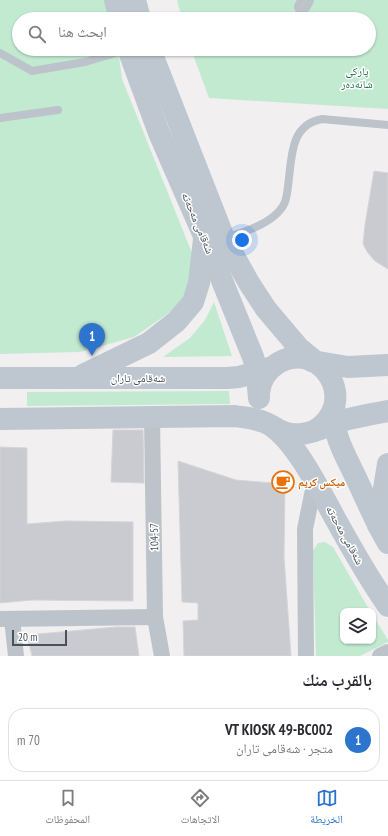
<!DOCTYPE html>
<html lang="ar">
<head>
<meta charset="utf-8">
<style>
  body { margin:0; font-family:"PT Sans Narrow","Noto Naskh Arabic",sans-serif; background:#f7f7f7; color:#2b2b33; direction:rtl }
  .controls { position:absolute; right:12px; bottom:12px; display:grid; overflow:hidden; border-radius:8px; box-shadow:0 1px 3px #0004 }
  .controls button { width:36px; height:36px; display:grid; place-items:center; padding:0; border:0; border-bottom:1px solid #e1e1e2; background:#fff; color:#2b2b33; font:20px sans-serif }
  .scale { position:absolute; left:12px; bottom:10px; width:55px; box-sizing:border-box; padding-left:4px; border:2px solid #49525a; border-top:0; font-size:11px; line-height:14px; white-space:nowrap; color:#49525a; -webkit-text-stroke:3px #fff; paint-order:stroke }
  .you { position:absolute; left:242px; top:240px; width:14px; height:14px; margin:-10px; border:3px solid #fff; border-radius:50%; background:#1a73e8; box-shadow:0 0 0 6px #1a73e833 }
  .badge { display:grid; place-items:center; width:26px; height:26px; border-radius:50%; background:#2c74ce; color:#fff; font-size:13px; font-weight:700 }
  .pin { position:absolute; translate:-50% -33px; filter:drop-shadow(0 1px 2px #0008) }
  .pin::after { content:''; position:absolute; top:21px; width:14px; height:12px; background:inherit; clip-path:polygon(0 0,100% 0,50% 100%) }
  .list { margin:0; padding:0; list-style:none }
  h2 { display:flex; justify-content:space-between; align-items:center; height:52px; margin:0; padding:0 16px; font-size:17px }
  h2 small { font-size:13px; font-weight:400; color:#7c7c81 }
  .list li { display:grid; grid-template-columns:26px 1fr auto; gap:12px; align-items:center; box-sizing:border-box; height:64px; margin:0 8px 8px; padding:0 8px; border:1px solid #e1e1e2; border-radius:16px }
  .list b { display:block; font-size:15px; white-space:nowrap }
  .list p { margin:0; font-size:13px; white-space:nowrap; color:#7c7c81 }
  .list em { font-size:13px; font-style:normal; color:#7c7c81 }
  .icon { flex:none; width:22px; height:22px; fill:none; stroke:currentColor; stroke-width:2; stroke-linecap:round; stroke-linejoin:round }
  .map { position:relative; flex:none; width:388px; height:656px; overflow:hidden; direction:ltr }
  .search { position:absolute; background:#fff; box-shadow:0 1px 3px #0004; left:12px; right:12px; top:12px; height:44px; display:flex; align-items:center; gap:10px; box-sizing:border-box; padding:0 14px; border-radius:22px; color:#7c7c81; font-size:15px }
  .sheet { height:124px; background:#fff }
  nav { display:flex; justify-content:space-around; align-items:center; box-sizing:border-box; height:56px; border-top:1px solid #e1e1e2; background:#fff; font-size:11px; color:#7c7c81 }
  nav a { display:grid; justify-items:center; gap:2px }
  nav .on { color:#2c74ce }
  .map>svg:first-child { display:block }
  .green { fill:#c2ead1 }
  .building { fill:#c9cbd1; stroke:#d3d5d9 }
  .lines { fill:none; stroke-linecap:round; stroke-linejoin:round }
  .lane { stroke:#bcc3ca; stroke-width:8 }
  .street { stroke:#bcc3ca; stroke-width:16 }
  .secondary { stroke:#bec7d0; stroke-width:22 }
  .labels { text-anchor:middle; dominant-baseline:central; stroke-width:3; stroke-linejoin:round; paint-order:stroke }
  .park-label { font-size:11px; fill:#217449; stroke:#fff }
  .street-label { font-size:11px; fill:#49525a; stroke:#fff }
  .food-label { font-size:11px; font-weight:bold; fill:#c56008; stroke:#fff; text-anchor:start }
</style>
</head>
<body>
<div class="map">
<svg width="388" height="656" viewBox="0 0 388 656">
  <rect width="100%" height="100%" fill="#f1efef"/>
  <g class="green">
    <path d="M 0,0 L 112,0 L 114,19 L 19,19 L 19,49 L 118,49 L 122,79 L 192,253 L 193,282 L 176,308 L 134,337 L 80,352 L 0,354 Z"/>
    <path d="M 177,0 L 388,0 L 388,109 L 209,98 L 191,49 L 369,49 L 369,19 L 182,19 Z"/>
    <path d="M 214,302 L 232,356 L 163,357 L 190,338 L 205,320 Z"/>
    <path d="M 229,391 L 230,404 L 27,406 L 27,392 Z"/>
    <path d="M 325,542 L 333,547 L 370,611 L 343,611 L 343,641 L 373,641 L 373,616 L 388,640 L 388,642 L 360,656 L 316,656 L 313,551 L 318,543 Z"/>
  </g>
  <g class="building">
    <path d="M 374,171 L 388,173 L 388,269 L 375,261 L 368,253 L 363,244 L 365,225 Z"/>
    <path d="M 113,430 L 143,430 L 144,483 L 111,482 Z"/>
    <path d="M 0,447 L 27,448 L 27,524 L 66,521 L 133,522 L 133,601 L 32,600 L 0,603 Z"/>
    <path d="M 178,461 L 236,480 L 285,484 L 284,557 L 291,656 L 184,656 L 183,621 L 198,620 L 198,603 L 182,602 Z"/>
    <path d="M 116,627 L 135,627 L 139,656 L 32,656 L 27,635 Z"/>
  </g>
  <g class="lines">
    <g class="lane">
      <path d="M 0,53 L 32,71 L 85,62 L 119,52 L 123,49"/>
      <path d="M 0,118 L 58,110"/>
      <path d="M 225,238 C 243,233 273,223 283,206 C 287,200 287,193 288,186 C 292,159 289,125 322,119 L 388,125"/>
    </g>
    <g class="street">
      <path d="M 302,7 L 306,0"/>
      <path d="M 152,417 L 155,617 L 162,656"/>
      <path d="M 0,619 L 155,617"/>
      <path d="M 12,619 L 16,656"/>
      <path d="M 306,656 L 305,529 L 315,480"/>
      <path d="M 380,656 L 388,652"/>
    </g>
    <g class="secondary">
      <path d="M 115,0 L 120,19"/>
      <path d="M 135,0 L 140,19"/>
      <path d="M 128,49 L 159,133 L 204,236 L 253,357 L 256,367 L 259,398"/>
      <path d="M 150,49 L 224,238 L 249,283 L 266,309 L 299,348 L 322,367"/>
      <path d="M 312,361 L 348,367 L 388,365"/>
      <path d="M 83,375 L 149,343 L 177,321 L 193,302 L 199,283 L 204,239"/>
      <path d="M 0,378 L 227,378 L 239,377 L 269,368"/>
      <path d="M 259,393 C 260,381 267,370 278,363 C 322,338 361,404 314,431"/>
      <path d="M 334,410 C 332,435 347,458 357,480 C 367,501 376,523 388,543"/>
      <path d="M 0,419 L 235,416 C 247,418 263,419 273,427 C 298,445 321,493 336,520 C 352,549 369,579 388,606"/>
      <path d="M 274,427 C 297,444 322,427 345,420 C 359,416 374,414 388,411"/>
      <path d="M 378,525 L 388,464"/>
    </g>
  </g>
  <defs>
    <g id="cafe-ring" transform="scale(1.15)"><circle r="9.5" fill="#fff" stroke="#e8710a" stroke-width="1.5"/><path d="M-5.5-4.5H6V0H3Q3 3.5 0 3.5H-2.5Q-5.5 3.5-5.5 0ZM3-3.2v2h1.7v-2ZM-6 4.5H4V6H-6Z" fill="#e8710a"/></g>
  </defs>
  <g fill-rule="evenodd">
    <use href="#cafe-ring" x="283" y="482"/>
  </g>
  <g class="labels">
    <g class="park-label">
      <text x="357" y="71">پارکی<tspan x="357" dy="13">شانەدەر</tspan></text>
    </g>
    <g class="street-label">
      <text transform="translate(198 223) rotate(67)">شەقامی مەحەتە</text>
      <text x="138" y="378">شەقامی تاران</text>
      <text transform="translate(345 535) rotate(61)">شەقامی مەحەتە</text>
      <text transform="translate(154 537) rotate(-91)">104-57</text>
    </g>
    <g class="food-label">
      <text x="298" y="482">ميكس كريم</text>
    </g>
  </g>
</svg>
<div class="controls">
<button><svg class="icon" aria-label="layers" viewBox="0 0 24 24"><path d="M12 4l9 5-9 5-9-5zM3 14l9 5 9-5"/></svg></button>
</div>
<div class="scale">20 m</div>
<div class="you"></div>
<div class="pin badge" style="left:92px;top:356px">1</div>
<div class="search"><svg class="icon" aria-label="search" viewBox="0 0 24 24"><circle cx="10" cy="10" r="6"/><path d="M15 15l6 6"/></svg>ابحث هنا</div>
</div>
<section class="sheet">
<h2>بالقرب منك<small></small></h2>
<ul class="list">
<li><span class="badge">1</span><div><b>VT KIOSK 49-BC002</b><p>متجر · شەقامی تاران</p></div><em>70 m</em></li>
</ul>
</section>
<nav>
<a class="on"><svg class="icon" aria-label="map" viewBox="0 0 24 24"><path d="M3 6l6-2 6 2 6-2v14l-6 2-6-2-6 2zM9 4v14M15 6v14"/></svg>الخريطة</a>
<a><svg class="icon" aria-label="directions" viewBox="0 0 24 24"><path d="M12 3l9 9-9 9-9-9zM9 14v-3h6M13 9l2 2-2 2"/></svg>الاتجاهات</a>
<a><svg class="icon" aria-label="saved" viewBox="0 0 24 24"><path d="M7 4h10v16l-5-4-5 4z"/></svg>المحفوظات</a>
</nav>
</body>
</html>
